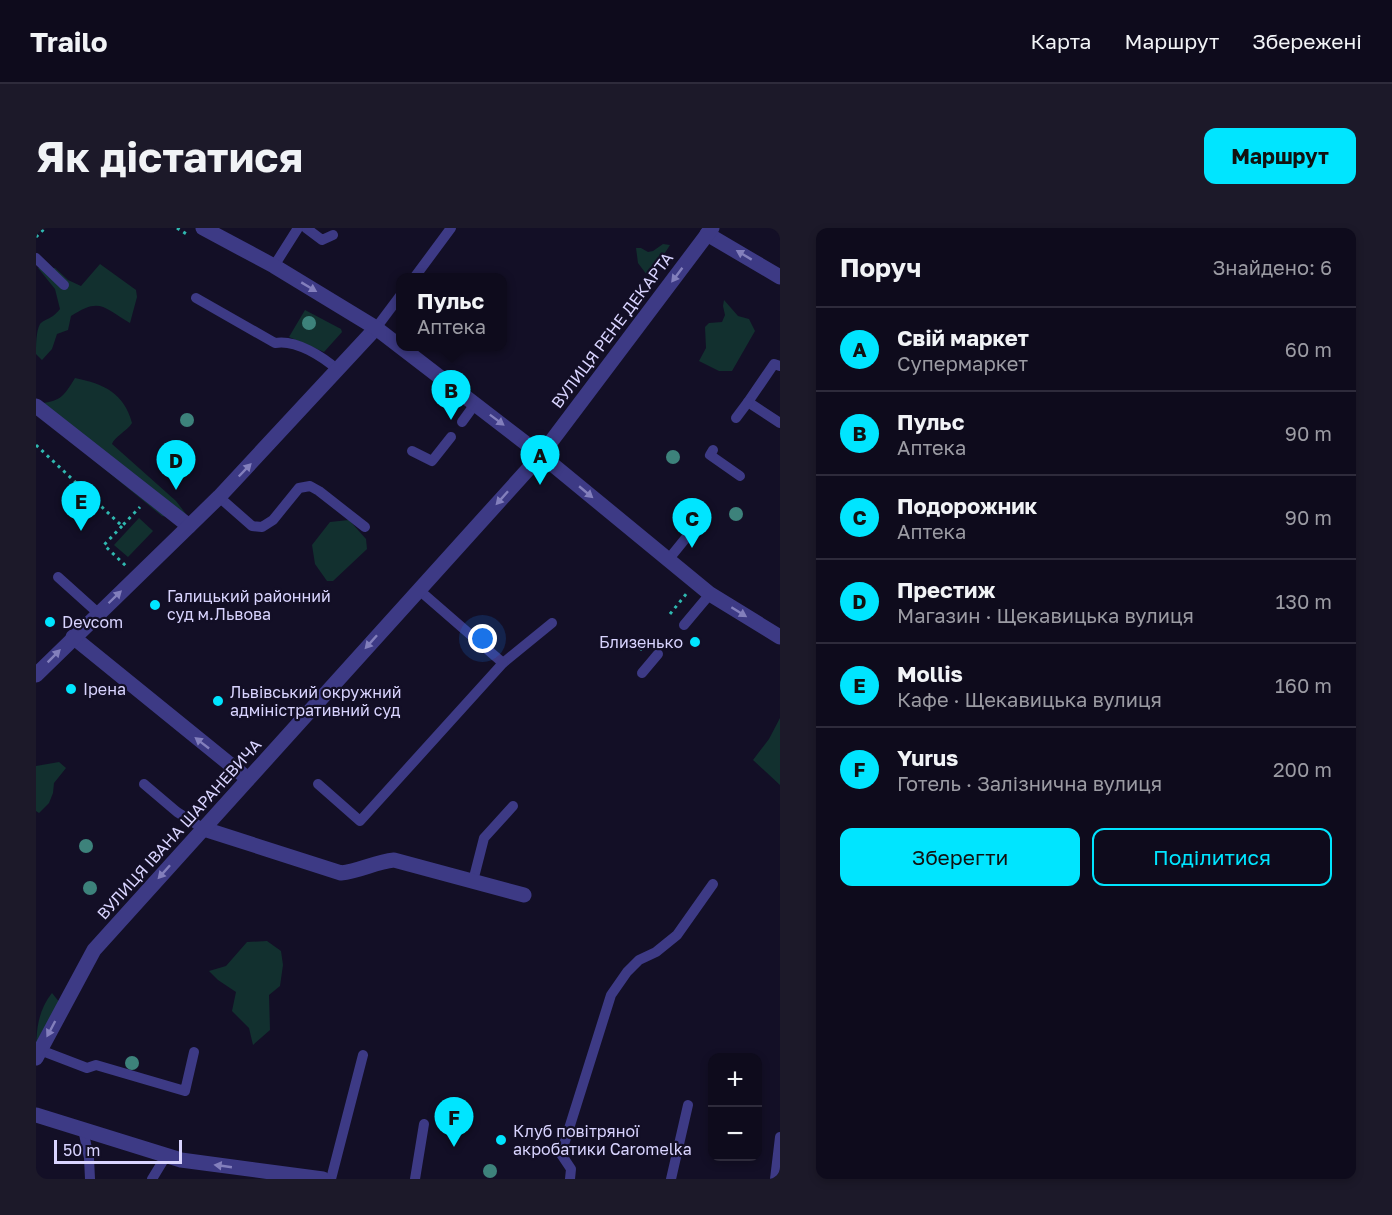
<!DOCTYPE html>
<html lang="uk">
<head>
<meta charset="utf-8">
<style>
  body { margin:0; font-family:"Golos Text",sans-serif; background:#1c1929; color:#f1f3f6 }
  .controls { position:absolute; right:18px; bottom:18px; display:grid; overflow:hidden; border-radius:12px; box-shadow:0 3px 9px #0003 }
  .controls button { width:54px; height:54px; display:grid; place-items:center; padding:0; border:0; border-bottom:2px solid #2e2b3b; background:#0e0b1c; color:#f1f3f6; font:30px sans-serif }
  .scale { position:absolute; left:18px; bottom:15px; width:128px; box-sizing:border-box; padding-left:6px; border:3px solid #d9d4ff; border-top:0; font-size:16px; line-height:21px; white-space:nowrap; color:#d9d4ff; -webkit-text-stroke:4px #130f26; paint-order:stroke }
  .you { position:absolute; left:447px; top:411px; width:21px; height:21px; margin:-15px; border:4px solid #fff; border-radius:50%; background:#1a73e8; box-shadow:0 0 0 9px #1a73e833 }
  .badge { display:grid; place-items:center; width:39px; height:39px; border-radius:50%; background:#00e5ff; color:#111; font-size:20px; font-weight:700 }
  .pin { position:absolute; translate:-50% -50px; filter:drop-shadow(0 2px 3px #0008) }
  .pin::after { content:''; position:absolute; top:32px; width:21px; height:18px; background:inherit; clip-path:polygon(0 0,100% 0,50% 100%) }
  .popup { position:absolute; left:360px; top:45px; width:111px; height:78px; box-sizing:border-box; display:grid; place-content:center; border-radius:12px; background:#0e0b1c; filter:drop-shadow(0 2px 4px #0005); font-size:20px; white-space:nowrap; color:#9b9ba3 }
  .popup b { font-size:22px; color:#f1f3f6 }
  .popup::after { content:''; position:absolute; left:50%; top:100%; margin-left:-12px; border:12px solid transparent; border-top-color:#0e0b1c }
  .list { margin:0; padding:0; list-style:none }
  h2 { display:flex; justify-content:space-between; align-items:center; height:78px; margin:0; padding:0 24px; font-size:26px }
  h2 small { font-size:20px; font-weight:400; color:#9b9ba3 }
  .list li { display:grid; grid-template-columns:39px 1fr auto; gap:18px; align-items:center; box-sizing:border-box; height:84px; padding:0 24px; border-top:2px solid #2e2b3b }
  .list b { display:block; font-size:22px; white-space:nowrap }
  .list p { margin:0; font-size:20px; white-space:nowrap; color:#9b9ba3 }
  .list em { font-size:20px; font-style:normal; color:#9b9ba3 }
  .actions { display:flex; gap:12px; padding:18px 24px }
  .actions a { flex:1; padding:14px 0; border:2px solid #00e5ff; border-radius:12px; text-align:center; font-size:21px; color:#00e5ff }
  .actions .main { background:#00e5ff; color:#111 }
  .map { position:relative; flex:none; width:744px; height:951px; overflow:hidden; border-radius:12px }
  header { display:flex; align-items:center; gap:36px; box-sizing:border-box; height:84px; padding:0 30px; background:#0e0b1c; border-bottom:2px solid #2e2b3b }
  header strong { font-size:28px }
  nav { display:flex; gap:33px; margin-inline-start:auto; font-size:21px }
  .intro { display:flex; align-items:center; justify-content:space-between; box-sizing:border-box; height:144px; padding:0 36px }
  h1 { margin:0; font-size:42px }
  .button { padding:15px 27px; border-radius:12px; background:#00e5ff; color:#111; font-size:21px; font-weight:700 }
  main { display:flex; gap:36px; padding:0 36px }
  aside { flex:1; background:#0e0b1c; border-radius:12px; box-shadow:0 3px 9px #0003 }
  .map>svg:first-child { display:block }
  .green { fill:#12302f }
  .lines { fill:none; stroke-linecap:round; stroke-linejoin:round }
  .path { stroke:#2fb8b0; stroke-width:3; stroke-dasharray:3 4.5; stroke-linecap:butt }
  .service { stroke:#3d3a85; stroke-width:10 }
  .minor { stroke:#3d3a85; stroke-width:15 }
  .tertiary { stroke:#3d3a85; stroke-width:15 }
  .tree { fill:#3d827b }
  .oneway { fill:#837fbc }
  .poi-dot { fill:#00e5ff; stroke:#130f26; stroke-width:2 }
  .labels { text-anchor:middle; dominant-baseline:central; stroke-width:4.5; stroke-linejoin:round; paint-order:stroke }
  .street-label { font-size:16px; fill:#d9d4ff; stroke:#130f26 }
  .poi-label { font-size:16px; fill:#d9d4ff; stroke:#130f26; text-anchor:start }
</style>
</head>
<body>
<header>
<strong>Trailo</strong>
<nav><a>Карта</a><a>Маршрут</a><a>Збережені</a></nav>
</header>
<div class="intro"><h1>Як дістатися</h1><a class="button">Маршрут</a></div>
<main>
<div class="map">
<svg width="744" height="951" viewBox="0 0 744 951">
  <rect width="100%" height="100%" fill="#130f26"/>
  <g class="green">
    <path d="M 627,16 L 634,17 L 618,42 L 611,47 L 602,35 L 600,20 L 605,20 L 612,24 L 617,23 Z"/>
    <path d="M 64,36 L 100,62 L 101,69 L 94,95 C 67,79 64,69 35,88 L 32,102 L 21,106 L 16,121 L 6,132 L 0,126 C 0,118 0,103 4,96 C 10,90 15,92 24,81 L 19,61 L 2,40 L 19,40 L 32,52 L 45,58 Z"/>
    <path d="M 688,72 L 702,88 L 713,91 L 719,103 L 696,143 L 683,143 L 663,133 L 670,120 L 669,99 L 673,95 L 686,94 L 689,87 L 687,78 Z"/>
    <path d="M 269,82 L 305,101 L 306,104 L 288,124 L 253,109 Z"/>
    <path d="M 39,150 C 68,156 88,165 96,195 C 91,203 78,209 76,216 L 140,273 L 150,286 L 141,291 L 126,288 L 44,221 L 1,176 C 24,173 27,170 39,150 Z"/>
    <path d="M 103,290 L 117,303 L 92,329 L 78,317 Z"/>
    <path d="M 313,292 L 330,311 L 331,321 L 297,353 L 291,353 L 279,336 L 276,317 L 294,294 Z"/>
    <path d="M 744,490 L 744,557 L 717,532 L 733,511 Z"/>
    <path d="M 23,534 L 30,540 L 18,555 L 17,565 L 13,575 L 3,585 L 0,583 L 0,538 Z"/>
    <path d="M 231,713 L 245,723 L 247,737 L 244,758 L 233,767 L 234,802 L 217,817 L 213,800 L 196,783 L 200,764 L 182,752 L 173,743 L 190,738 L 211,714 Z"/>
    <path d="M 16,765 L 24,775 L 0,834 C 0,807 0,785 16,765 Z"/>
  </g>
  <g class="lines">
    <g class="path">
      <path d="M 141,0 L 152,7"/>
      <path d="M 0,9 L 9,0"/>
      <path d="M 0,217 L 86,298 L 104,279"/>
      <path d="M 86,298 L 68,317 L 91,339"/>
      <path d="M 634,386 L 651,365"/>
      <path d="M 604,422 L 609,416"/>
    </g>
    <g class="service">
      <path d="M 270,0 L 286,12 L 297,7"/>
      <path d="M 0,30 L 28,57"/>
      <path d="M 238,38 L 262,0"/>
      <path d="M 378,50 L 415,0"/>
      <path d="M 160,70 L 239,115 C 260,111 287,129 302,142"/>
      <path d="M 340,100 L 364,68"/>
      <path d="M 744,138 L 738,136 L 712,174 L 744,195"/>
      <path d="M 700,190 L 712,174"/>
      <path d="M 426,194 L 439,176"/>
      <path d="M 677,222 L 674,227 L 704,248"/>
      <path d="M 376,223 L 396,233 L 415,209"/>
      <path d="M 183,269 L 216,298 L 226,299 L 237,292 L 263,260 L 274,258 L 283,263 L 329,299"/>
      <path d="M 632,332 L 662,295"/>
      <path d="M 22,349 L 62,385"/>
      <path d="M 648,397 L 674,366"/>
      <path d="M 467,435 L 516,395"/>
      <path d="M 606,445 L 622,426"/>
      <path d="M 108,556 L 141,584 L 168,601"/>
      <path d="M 282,556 L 324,593 L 467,435 L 383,362"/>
      <path d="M 437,653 L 448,610 L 477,578"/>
      <path d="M 4,822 L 51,840 L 60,837 L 149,863 L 158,824"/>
      <path d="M 47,901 L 53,930 L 54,951"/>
      <path d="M 116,951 L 130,928"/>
      <path d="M 295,951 L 327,827"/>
      <path d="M 379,951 L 388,896"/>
      <path d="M 534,951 L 535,941 L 525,926 L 575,767 L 591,744 L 603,732 L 620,724 L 641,707 L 677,656"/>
      <path d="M 635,951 L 652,877"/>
      <path d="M 739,951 L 744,909"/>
    </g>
    <g class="minor">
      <path d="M 671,6 L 744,49"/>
      <path d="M 0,178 L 153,298"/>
      <path d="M 37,409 L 212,551"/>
      <path d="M 0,447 L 183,269 L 340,100"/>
      <path d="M 168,601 L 305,645 C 324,643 339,634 358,632 L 488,667"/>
      <path d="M 0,830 L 58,722 L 505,227 L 676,0"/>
    </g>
    <g class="tertiary">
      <path d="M 167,0 L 238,38 L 340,100 L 505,227 L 674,366 L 744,409"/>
      <path d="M 0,887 L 145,932 L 287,951"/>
    </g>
  </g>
  <g class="tree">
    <circle cx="273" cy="95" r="7"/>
    <circle cx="151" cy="192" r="7"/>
    <circle cx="637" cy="229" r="7"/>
    <circle cx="700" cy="286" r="7"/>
    <circle cx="50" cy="618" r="7"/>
    <circle cx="54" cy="660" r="7"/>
    <circle cx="96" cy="835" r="7"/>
    <circle cx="454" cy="943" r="7"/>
  </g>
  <defs><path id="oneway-solid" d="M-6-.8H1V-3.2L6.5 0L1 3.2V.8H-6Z" transform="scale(1.5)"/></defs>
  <g class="oneway">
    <use href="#oneway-solid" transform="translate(708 27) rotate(-149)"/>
    <use href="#oneway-solid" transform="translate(641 47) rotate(127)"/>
    <use href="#oneway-solid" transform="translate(273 59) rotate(31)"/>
    <use href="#oneway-solid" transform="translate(461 192) rotate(37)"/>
    <use href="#oneway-solid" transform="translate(209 242) rotate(-46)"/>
    <use href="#oneway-solid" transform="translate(550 264) rotate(40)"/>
    <use href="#oneway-solid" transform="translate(466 270) rotate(132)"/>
    <use href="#oneway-solid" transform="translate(79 369) rotate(-44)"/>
    <use href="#oneway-solid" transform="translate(703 384) rotate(32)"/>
    <use href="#oneway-solid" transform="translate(335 414) rotate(132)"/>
    <use href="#oneway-solid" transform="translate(18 428) rotate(-45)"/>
    <use href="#oneway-solid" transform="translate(166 515) rotate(-142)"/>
    <use href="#oneway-solid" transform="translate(128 644) rotate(132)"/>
    <use href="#oneway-solid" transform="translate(15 801) rotate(118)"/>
    <use href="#oneway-solid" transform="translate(187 938) rotate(-172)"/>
  </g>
  <g class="poi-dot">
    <circle cx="119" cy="377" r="6"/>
    <circle cx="14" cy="394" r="6"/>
    <circle cx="659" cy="414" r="6"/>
    <circle cx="35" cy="461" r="6"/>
    <circle cx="182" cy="473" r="6"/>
    <circle cx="465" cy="912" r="6"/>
  </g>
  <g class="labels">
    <g class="street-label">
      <text transform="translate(576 102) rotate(-53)">ВУЛИЦЯ РЕНЕ ДЕКАРТА</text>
      <text transform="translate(143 601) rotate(-48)">ВУЛИЦЯ ІВАНА ШАРАНЕВИЧА</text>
    </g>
    <g class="poi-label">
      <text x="131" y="368">Галицький районний<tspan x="131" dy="18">суд м.Львова</tspan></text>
      <text x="26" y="394">Devcom</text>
      <text x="647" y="414" text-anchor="end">Близенько</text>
      <text x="47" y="461">Ірена</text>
      <text x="194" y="464">Львівський окружний<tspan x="194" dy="18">адміністративний суд</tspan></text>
      <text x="477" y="903">Клуб повітряної<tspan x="477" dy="18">акробатики Caromelka</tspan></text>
    </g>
  </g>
</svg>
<div class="controls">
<button>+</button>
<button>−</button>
</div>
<div class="scale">50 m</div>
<div class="you"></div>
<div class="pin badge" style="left:504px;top:257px">A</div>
<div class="pin badge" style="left:415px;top:192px">B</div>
<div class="popup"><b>Пульс</b>Аптека</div>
<div class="pin badge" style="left:656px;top:320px">C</div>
<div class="pin badge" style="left:140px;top:262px">D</div>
<div class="pin badge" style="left:45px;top:303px">E</div>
<div class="pin badge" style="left:418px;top:919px">F</div>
</div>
<aside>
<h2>Поруч<small>Знайдено: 6</small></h2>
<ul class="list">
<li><span class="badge">A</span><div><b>Свій маркет</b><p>Супермаркет</p></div><em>60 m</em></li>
<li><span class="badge">B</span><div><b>Пульс</b><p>Аптека</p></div><em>90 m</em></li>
<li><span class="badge">C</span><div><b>Подорожник</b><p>Аптека</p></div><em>90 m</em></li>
<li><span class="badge">D</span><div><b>Престиж</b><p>Магазин · Щекавицька вулиця</p></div><em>130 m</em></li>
<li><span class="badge">E</span><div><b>Mollis</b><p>Кафе · Щекавицька вулиця</p></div><em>160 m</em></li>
<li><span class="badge">F</span><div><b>Yurus</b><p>Готель · Залізнична вулиця</p></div><em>200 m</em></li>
</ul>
<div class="actions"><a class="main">Зберегти</a><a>Поділитися</a></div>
</aside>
</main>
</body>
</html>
